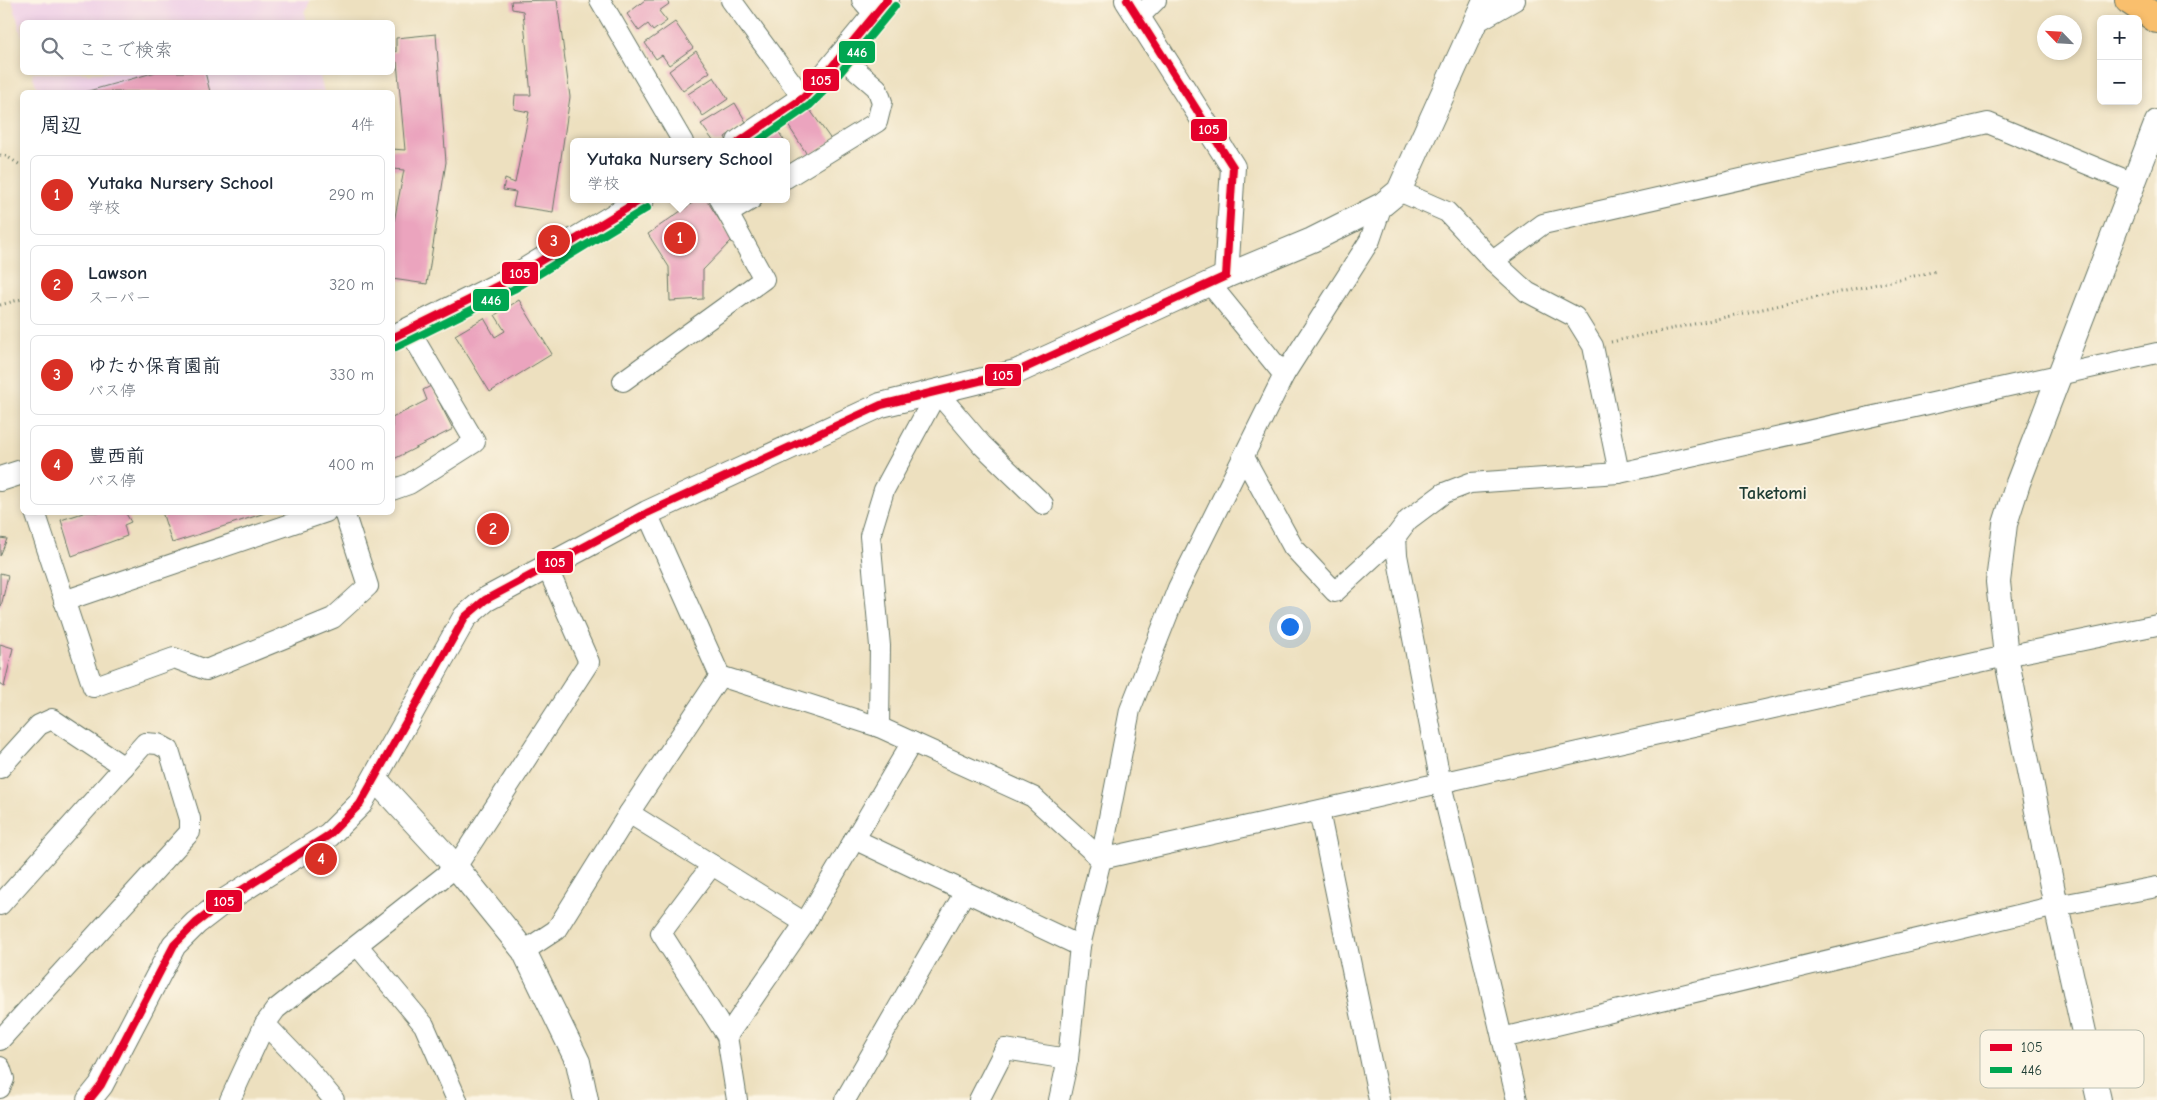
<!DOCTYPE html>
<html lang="ja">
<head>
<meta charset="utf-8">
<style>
  body { margin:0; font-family:"Comic Neue","Klee One",sans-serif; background:#f6f6f7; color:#1f2937 }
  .controls { position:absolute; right:15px; top:15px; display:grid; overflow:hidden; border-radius:8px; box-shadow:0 2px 8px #0003 }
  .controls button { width:45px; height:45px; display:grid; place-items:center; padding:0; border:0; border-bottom:1px solid #e0e1e3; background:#fff; color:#1f2937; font:25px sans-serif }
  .compass { position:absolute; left:2037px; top:15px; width:45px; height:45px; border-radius:50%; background:#fff; box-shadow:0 2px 8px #0003; rotate:295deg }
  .you { position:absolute; left:1289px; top:626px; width:18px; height:18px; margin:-12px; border:4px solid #fff; border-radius:50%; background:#1a73e8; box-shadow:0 0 0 8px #1a73e833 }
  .badge { display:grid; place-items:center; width:32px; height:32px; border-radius:50%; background:#d93025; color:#fff; font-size:16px; font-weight:700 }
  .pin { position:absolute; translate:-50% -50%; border:2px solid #fff; box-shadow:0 1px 5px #0006 }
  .popup { position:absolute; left:570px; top:138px; width:220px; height:65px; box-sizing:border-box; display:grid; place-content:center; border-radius:8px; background:#fff; filter:drop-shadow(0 1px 4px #0005); font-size:16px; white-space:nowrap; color:#747a83 }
  .popup b { font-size:19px; color:#1f2937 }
  .popup::after { content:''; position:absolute; left:50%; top:100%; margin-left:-10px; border:10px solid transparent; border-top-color:#fff }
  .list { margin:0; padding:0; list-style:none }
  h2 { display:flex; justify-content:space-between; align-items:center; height:65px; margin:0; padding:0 20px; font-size:21px }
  h2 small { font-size:16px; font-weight:400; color:#747a83 }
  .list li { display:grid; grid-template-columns:32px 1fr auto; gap:15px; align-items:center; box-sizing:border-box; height:80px; margin:0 10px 10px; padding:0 10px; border:1px solid #e0e1e3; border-radius:8px }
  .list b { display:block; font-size:19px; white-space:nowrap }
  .list p { margin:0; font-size:16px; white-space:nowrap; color:#747a83 }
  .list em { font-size:16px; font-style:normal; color:#747a83 }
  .icon { flex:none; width:28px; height:28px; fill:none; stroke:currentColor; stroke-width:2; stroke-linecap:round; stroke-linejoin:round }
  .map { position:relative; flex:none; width:2157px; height:1100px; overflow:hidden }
  .search { position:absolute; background:#fff; box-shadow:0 2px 8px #0003; left:20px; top:20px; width:375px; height:55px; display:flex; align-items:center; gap:12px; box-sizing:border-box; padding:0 18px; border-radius:8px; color:#747a83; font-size:19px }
  .panel { position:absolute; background:#fff; box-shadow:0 2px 8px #0003; left:20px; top:90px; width:375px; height:425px; border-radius:8px }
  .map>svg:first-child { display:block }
  .built { fill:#efd0e7 }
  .building { fill:#eba4be }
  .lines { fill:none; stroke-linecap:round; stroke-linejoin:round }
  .minor-casing { stroke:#677665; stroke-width:22 }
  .tertiary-casing { stroke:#677665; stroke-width:26 }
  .primary-casing { stroke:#677665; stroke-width:30 }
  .path { stroke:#677665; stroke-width:3; stroke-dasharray:1 4; stroke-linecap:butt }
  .minor { stroke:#fff; stroke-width:20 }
  .tertiary { stroke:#fff; stroke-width:24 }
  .primary { stroke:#f9bf6d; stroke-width:28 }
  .bus-1-casing { stroke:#fcf5e5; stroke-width:11 }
  .bus-2-casing { stroke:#fcf5e5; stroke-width:11 }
  .bus-1 { stroke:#e4002b; stroke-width:8 }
  .bus-2 { stroke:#00a651; stroke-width:8 }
  .labels { text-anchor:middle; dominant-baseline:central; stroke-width:4; stroke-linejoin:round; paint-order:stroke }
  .quarter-label { font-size:18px; font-weight:bold; fill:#1f3d34; stroke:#fcf5e5 }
  .key { fill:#fcf5e5; stroke:#babeb0; stroke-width:1 }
  .key-label { font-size:14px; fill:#1f3d34 }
  .line-badge { stroke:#fcf5e5; stroke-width:2 }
  .badge-label { font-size:14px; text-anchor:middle; font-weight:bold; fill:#fff }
</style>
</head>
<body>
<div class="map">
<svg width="2157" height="1100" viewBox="0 0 2157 1100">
  <rect width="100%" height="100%" fill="#fcf5e5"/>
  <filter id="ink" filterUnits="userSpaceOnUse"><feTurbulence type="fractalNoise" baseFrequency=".02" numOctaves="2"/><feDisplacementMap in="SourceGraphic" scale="10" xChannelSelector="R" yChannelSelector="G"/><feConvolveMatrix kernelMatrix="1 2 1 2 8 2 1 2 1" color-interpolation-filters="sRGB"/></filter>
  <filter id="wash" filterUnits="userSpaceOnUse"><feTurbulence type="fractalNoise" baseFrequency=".0096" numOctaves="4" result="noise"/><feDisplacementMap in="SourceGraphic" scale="20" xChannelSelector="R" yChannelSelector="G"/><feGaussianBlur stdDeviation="1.12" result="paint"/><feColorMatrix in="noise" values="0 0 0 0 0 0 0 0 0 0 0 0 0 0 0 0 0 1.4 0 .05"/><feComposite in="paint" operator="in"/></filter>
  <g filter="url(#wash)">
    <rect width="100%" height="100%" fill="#ede0bf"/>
    <g class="built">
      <path d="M 12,0 L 310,0 L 305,13 L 307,22 L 22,22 L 22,37 Z"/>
      <path d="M 32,73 L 319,73 L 324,92 L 38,92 Z"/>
    </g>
    <g id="blocks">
      <g class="building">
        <path d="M 557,0 L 570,97 L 553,212 L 513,206 L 516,192 L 503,190 L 505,179 L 515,183 L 529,112 L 514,109 L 515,95 L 531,95 L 523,11 L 512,9 L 511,1 Z"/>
        <path d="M 645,0 L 666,0 L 669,4 L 659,11 L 667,21 L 653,31 L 648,24 L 639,31 L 627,14 Z"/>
        <path d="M 675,22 L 693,48 L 669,65 L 662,55 L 656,59 L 645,43 Z"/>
        <path d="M 436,34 L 446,162 L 427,284 L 392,279 L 392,232 L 404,170 L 392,169 L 392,149 L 405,150 L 397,62 L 392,62 L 392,52 L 396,52 L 396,38 Z"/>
        <path d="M 696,51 L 710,72 L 683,91 L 669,71 Z"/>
        <path d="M 156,72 L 205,72 L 210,92 L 85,92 Z"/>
        <path d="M 714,77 L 728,99 L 703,116 L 688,94 Z"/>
        <path d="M 735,103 L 746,122 L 725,137 L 727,141 L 714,142 L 701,124 Z"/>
        <path d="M 808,107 L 832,141 L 808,156 L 786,122 Z"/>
        <path d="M 777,129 L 785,142 L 758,142 Z"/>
        <path d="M 698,199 L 706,199 L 732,240 L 703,270 L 703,299 L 670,301 L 669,267 L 648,234 Z"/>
        <path d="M 519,300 L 552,354 L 490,392 L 455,335 L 484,318 L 495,337 L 505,331 L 495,315 Z"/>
        <path d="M 431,386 L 453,429 L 392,460 L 392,418 L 427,400 L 423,390 Z"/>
        <path d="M 86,512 L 125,512 L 131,522 L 124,525 L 127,536 L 72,556 L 61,520 Z"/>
        <path d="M 162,512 L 265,512 L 265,513 L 172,543 Z"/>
        <path d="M 0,538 L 7,539 L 0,556 Z"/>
        <path d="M 0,573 L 8,575 L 1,607 L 0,607 Z"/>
        <path d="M 0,644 L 13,648 L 4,687 L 0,685 Z"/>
      </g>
    </g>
  </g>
  <g filter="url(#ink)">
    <use href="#blocks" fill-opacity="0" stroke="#677665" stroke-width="1"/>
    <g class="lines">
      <g class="minor-casing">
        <g id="minor">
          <path d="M 600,0 L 683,142"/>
          <path d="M 731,0 L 803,98"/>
          <path d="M 862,0 L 875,15"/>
          <path d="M 1137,19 L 1156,0"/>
          <path d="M 1473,24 L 1515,0"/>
          <path d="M 786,178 L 877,122 L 882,102 L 877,88 L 841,57"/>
          <path d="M 1399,191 L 1447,212 L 1493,261 L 1527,292 L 1575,317 L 1593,346 L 1619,473"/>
          <path d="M 729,213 L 752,199"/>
          <path d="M 1493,261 L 1543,224 L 1988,123 L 2133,183"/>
          <path d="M 1210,284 L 1284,375"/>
          <path d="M 623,381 L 764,279 L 720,199"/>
          <path d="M 1244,457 L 1293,547 L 1335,592 L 1396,536"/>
          <path d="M 392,490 L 409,484 L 475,442 L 409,330"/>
          <path d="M 35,512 L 93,687 L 174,658 L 206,670 L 333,618 L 368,586 L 344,512"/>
          <path d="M 647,513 L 720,676 L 879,727 L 1033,797 L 1101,859"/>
          <path d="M 64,601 L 326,512"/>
          <path d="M 879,727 L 880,646 L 870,536 L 884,490 L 937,392 L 982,445 L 1043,504"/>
          <path d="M 0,768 L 39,725 L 52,719 L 124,767"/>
          <path d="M 1319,811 L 1379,1100"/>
          <path d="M 629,813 L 805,923"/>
          <path d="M 854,839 L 1080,946"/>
          <path d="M 1101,859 L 2006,656 L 2157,625"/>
          <path d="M 712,865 L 661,933 L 727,1036 L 737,1100"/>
          <path d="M 0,905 L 145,743 L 158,744 L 169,750 L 190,819 L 190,832 L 0,1040"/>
          <path d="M 358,946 L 424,1025 L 457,1100"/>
          <path d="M 524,951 L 556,930 L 629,813 L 720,676"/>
          <path d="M 265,1024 L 310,1071 L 334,1100"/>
          <path d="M 727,1036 L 805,923 L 912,742"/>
          <path d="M 1502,1038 L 2056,906 L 2157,887"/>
          <path d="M 0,1067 L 4,1079 L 0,1088"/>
          <path d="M 230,1100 L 265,1024 L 276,1009 L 456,867 L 589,662 L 547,567"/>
          <path d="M 845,1100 L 965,892"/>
          <path d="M 979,1100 L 1005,1049 L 1068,1059"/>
          <path d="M 1059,1100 L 1068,1059 L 1080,946 L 1101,859 L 1130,710 L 1178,588 L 1284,375 L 1370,240 L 1382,205"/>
          <path d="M 1517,1100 L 1441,784 L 1397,555 L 1396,536 L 1408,520 L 1444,493 L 1470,483 L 1619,473 L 2157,353"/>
        </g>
      </g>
      <g class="tertiary-casing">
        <g id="tertiary">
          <path d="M 1127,0 L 1233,167 L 1226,276"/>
          <path d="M 739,142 L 803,98 L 821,80 L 887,0"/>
          <path d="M 392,338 L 509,280 L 642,199"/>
          <path d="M 0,479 L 22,472"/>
          <path d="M 375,779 L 456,867 L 524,951 L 578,1062 L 586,1100"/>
          <path d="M 89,1100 L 101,1085 L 174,945 L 196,923 L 226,900 L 329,835 L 360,804 L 465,617 L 485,600 L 647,513 L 881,405 L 1016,372 L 1226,276 L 1312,240 L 1382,205 L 1399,191 L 1485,0"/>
          <path d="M 2099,1100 L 2056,906 L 2006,656 L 1998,582 L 2005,524 L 2018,483 L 2157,122"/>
        </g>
      </g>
      <g class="primary-casing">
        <path id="primary" d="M 2129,0 L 2157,19"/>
      </g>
      <g class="path">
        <path d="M 0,155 L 6,156 L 22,166"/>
        <path d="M 0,305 L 22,299"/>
        <path d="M 1611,342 L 1937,271"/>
      </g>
      <use href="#minor" class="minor"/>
      <use href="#tertiary" class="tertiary"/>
      <use href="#primary" class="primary"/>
      <g class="bus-1-casing">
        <g id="bus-1">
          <path d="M 1127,0 L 1233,167 L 1226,276"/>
          <path d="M 739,142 L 803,98 L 821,80 L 887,0"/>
          <path d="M 392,338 L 509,280 L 642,199"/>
          <path d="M 89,1100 L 101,1085 L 174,945 L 196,923 L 226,900 L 329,835 L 360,804 L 465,617 L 485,600 L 647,513 L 881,405 L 1016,372 L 1226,276"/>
        </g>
      </g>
      <g class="bus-2-casing">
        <g id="bus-2">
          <path d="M 757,142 L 810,105 L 829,86 L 895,6"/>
          <path d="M 396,347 L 514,289 L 647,208"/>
        </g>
      </g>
      <use href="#bus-1" class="bus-1"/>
      <use href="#bus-2" class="bus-2"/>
    </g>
  </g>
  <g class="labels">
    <g class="quarter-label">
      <text x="1773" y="493">Taketomi</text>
    </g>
  </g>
  <rect x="1980" y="1030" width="164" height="58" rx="8" class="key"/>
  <rect x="1990" y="1044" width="22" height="7" fill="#e4002b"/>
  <rect x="1990" y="1067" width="22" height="6" fill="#00a651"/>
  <g class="key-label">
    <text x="2021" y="1052">105</text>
    <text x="2021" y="1075">446</text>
  </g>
  <g class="line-badge">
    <rect x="838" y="40" width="38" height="24" rx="5" fill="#00a651"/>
    <rect x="802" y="68" width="38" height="24" rx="5" fill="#e4002b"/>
    <rect x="1190" y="118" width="38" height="24" rx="5" fill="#e4002b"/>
    <rect x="501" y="261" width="38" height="24" rx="5" fill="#e4002b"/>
    <rect x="472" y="288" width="38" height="24" rx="5" fill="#00a651"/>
    <rect x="984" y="363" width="38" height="24" rx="5" fill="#e4002b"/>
    <rect x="536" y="550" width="38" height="24" rx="5" fill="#e4002b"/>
    <rect x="205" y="889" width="38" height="24" rx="5" fill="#e4002b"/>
  </g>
  <g class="badge-label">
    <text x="857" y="57">446</text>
    <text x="821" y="85">105</text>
    <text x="1209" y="134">105</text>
    <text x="520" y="278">105</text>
    <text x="491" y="305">446</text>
    <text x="1003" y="380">105</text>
    <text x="555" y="567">105</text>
    <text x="224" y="906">105</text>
  </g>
</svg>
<div class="controls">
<button>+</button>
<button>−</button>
</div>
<svg class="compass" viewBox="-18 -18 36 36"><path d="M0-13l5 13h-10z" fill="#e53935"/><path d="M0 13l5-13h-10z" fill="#747a83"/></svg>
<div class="you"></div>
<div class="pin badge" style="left:680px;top:238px">1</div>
<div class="popup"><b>Yutaka Nursery School</b>学校</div>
<div class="pin badge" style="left:493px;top:529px">2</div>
<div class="pin badge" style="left:554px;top:241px">3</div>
<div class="pin badge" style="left:321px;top:859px">4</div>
<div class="search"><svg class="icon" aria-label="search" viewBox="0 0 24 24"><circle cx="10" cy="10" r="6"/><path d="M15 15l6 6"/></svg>ここで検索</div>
<section class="panel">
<h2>周辺<small>4件</small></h2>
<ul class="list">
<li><span class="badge">1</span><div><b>Yutaka Nursery School</b><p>学校</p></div><em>290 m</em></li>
<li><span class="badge">2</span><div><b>Lawson</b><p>スーパー</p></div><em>320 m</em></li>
<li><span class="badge">3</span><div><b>ゆたか保育園前</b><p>バス停</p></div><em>330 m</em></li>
<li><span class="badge">4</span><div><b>豊西前</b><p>バス停</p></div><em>400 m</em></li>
</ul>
</section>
</div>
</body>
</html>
